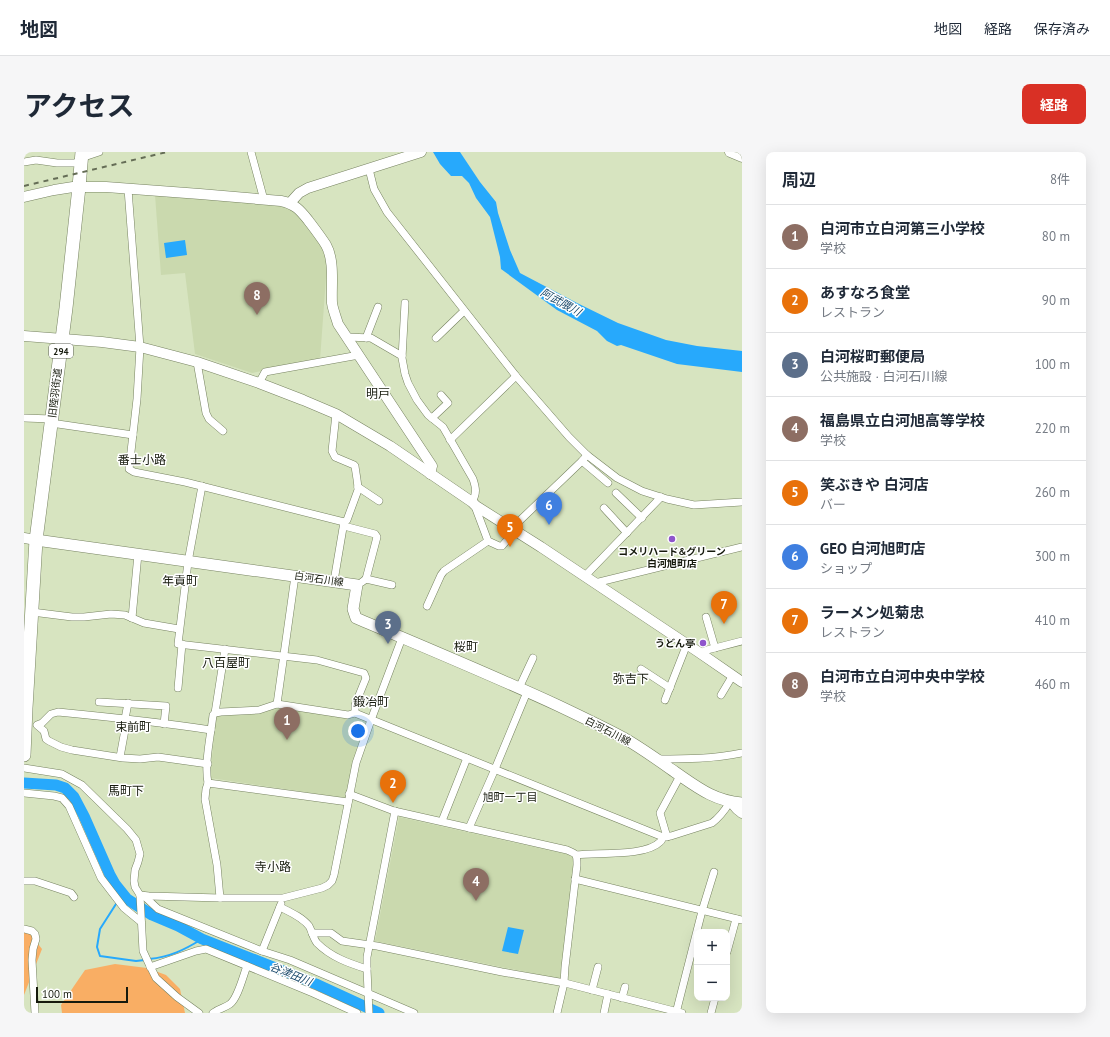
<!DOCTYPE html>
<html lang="ja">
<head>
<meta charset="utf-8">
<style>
  body { margin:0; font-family:"PT Sans","Noto Sans JP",sans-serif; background:#f6f6f7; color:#1f2937 }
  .controls { position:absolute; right:12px; bottom:12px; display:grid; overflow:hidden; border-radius:8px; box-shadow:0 4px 16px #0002 }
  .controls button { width:36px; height:36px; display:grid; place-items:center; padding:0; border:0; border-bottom:1px solid #e0e1e3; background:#fff; color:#1f2937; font:20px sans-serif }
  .scale { position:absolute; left:12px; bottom:10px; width:92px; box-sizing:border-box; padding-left:4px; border:2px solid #161a0d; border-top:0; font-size:11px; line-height:14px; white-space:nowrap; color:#161a0d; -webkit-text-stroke:3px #fff; paint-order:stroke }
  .you { position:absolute; left:334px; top:579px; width:14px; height:14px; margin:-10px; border:3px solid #fff; border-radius:50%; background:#1a73e8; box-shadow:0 0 0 6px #1a73e833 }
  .badge { display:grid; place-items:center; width:26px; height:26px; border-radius:50%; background:#d93025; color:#fff; font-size:13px; font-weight:700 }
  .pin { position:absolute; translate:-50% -33px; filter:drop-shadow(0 1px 2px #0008) }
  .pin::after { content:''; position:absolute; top:21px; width:14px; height:12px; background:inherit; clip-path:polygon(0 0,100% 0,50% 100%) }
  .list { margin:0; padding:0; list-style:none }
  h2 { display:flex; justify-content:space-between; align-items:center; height:52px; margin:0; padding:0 16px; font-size:17px }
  h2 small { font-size:13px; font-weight:400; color:#747a83 }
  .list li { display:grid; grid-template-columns:26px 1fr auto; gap:12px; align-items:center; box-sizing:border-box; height:64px; padding:0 16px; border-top:1px solid #e0e1e3 }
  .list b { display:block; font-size:15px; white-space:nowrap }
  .list p { margin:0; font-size:13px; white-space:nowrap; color:#747a83 }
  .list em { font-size:13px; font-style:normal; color:#747a83 }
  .map { position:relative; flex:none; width:718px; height:861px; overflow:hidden; border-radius:8px }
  header { display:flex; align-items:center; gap:24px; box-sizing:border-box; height:56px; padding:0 20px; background:#fff; border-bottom:1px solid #e0e1e3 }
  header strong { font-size:19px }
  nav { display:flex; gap:22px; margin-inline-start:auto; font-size:14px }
  .intro { display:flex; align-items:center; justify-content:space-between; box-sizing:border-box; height:96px; padding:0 24px }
  h1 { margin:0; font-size:28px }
  .button { padding:10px 18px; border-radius:8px; background:#d93025; color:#fff; font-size:14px; font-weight:700 }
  main { display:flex; gap:24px; padding:0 24px }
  aside { flex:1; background:#fff; border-radius:8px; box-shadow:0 4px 16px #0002 }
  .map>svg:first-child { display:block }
  .built { fill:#cad9ae }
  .green { fill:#f9ae64 }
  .water { fill:#27a9fc }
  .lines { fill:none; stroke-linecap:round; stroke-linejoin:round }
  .stream { stroke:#27a9fc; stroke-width:2 }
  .river { stroke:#27a9fc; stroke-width:11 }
  .street-casing { stroke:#778361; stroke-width:8 }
  .secondary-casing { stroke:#778361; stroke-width:11 }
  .primary-casing { stroke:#778361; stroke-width:12 }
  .highway-casing { stroke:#778361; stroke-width:14 }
  .street { stroke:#fff; stroke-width:7 }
  .secondary { stroke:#fff; stroke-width:10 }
  .primary { stroke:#fff; stroke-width:11 }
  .highway { stroke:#fff; stroke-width:13 }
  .rail { stroke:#656d56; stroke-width:2; stroke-dasharray:5 5; stroke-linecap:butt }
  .poi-dot { fill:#8f55cc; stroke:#fff; stroke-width:1.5 }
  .labels { text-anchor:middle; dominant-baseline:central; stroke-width:3; stroke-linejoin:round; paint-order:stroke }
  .shield { fill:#fff; stroke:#5c5f56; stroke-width:1 }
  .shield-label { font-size:9px; font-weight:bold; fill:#161a0d }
  .street-label { font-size:10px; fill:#161a0d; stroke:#fff }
  .poi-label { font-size:10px; font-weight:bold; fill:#161a0d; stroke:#fff }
  .water-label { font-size:11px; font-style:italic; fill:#1b4a6c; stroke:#fff }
  .neighbourhood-label { font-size:11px; fill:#161a0d; stroke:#fff }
  .quarter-label { font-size:12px; fill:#161a0d; stroke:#fff }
</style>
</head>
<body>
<header>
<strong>地図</strong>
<nav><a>地図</a><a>経路</a><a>保存済み</a></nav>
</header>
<div class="intro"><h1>アクセス</h1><a class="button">経路</a></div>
<main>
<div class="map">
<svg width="718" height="861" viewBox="0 0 718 861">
  <rect width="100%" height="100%" fill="#d7e4c0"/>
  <g class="built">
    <path d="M 131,43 L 256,52 L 274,61 L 300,96 L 303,112 L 296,208 L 228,221 L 171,202 L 161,121 L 137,123 Z"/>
    <path d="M 253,556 L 334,563 L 344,568 L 330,608 L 321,646 L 186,626 L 192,564 L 235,562 Z"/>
    <path d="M 375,665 L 546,703 L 550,708 L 536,827 L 351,789 Z"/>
  </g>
  <g class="green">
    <path d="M 0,774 L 18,797 L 0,843 Z"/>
    <path d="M 91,812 L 123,816 L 142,823 L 156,837 L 161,861 L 38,861 L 37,853 L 61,818 Z"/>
  </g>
  <g class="water">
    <path d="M 409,0 L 436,0 L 456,30 L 472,50 L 474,61 L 486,98 L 496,121 L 553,151 L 594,171 L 642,188 L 673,194 L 718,199 L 718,220 L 653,212 L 597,193 L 593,194 L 583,189 L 573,179 L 533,158 L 477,117 L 476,105 L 466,65 L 452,46 L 445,31 L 438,24 L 427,24 L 416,12 Z"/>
    <path d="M 161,88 L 163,103 L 142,106 L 140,91 Z"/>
    <path d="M 484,775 L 500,778 L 494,802 L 478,799 Z"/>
  </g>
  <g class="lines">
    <g class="stream">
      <path d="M 100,743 L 92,752 L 76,777 L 73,795 L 76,804 L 112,809 L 121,808"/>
      <path d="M 125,807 C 146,805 160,798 178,787"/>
    </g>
    <path class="river" d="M 0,631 L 32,633 L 41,636 L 50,645 L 60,664 L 86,723 L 91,732 L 103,747 L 128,763 L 154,774 L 178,787 L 292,832 L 355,861"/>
    <g class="street-casing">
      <g id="street">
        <path d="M 227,0 L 240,48"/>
        <path d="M 57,6 L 75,0"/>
        <path d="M 0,10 L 12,8 L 33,11 L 50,11 L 57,9"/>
        <path d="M 345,17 L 350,37 L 363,60 L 492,224 L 545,285 L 563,303 L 593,326 L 618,339 L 643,347 L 670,353 L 718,350"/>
        <path d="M 104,37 L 116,195 L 113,247 L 105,317 L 110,320 L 161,330 L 320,370 L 310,429"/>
        <path d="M 381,151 L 378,206 L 381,222 L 384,231 L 393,248 L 404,263 L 419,275 L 449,327 C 452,336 453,341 448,350"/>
        <path d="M 323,185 L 347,186 L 378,204"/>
        <path d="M 342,186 L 354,155"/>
        <path d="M 412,186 L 440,159"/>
        <path d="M 173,210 L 182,261 L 185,267 L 199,279"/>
        <path d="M 235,231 L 241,220 L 335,203"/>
        <path d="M 312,262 L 308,299 L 311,305 L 330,313 L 331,314 C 332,322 334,331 334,338 L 323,368 L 320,370"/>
        <path d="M 0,266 L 28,267"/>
        <path d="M 408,266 L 424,251 L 417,243"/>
        <path d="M 27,271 L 109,283"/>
        <path d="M 426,288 L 492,224"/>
        <path d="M 558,309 L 584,331"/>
        <path d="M 178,334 L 164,410 L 154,492 L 293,508 L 340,521 L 342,526 L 331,553 L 331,561"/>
        <path d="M 334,335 L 355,349"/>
        <path d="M 592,341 L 618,366"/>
        <path d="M 452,354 L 452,357 L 464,389 L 475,394 L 478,394 L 491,379"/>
        <path d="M 580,356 L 603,381"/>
        <path d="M 320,374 L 351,382 L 353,385 L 342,427"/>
        <path d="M 488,376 L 558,309 L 563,303"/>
        <path d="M 561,424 L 637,345"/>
        <path d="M 338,430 L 342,427 L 368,433"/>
        <path d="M 571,431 L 718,395"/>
        <path d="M 403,454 L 417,423 L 420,419 L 464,389"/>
        <path d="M 8,460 L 48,465 L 60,465 L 87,462 L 101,463 L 120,471 L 155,477"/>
        <path d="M 682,465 L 691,496"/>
        <path d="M 108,466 L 114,402"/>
        <path d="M 676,501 L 683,498 L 718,489"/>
        <path d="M 617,517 L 646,536"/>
        <path d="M 154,536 L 158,492"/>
        <path d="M 495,536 L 509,506"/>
        <path d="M 697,543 L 709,523"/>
        <path d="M 641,548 L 663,492"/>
        <path d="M 75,550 L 142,554 L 140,572"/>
        <path d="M 253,552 L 271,424"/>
        <path d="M 191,561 L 201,497"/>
        <path d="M 101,567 L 104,551"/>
        <path d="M 96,605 L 103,567"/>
        <path d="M 633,607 C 661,607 690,607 718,601"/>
        <path d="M 184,612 L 134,605 L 116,607 L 99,606 L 48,598 L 37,595 L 25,589 L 22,587 L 20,579 L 13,573 L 18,571 L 27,562 L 34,560 C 85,565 136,570 187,578"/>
        <path d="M 0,616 L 38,622 L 58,633 L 103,677 L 112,688 L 116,702 L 114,710 L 111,718 L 110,729 L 111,735 L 116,743 L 119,799 L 125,812 L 132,826 L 153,845 L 175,861"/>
        <path d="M 184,631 L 182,637 L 181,647 L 193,713 L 196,746"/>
        <path d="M 0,641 L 30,644 L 38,646 L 45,654 L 77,726 L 100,756 L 117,770"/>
        <path d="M 325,642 L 370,659 L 543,698 C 553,702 553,702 553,713 L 541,815 L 540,831 L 533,861"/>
        <path d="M 324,650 L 184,631 C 180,612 187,582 189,563 L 191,561 L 197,560 L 235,558 L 253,552 L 324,563 L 331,561 L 639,685 L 647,684 L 688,671 C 696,665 701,658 706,650"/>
        <path d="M 418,669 L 443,606"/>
        <path d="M 445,676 L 471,617 L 503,540"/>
        <path d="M 643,685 L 636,661 L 656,624"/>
        <path d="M 552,703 C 573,700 621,705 636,690 C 638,689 638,687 639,685"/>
        <path d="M 551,727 L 718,768"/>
        <path d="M 0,729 L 11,729 L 47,741 L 50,745"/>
        <path d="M 116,743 L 125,744 L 196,746 L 259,746 L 298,736 L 304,733 L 308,729 L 310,723 L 332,611 L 347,568 L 378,486"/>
        <path d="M 120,744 L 134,757 L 238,799 L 266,808 L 390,861"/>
        <path d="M 256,755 C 266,760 278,765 285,774 C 288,779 289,786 293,791 C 307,805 324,811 343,817"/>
        <path d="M 0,777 L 8,779 L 11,782 L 12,787 L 9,797 L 8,808 L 11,861"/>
        <path d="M 288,781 L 307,781 L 318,789 L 353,794 L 478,820 L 541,831 L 658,861"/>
        <path d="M 238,799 L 257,752"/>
        <path d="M 703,800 L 712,767"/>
        <path d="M 126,815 L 172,799 L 182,797 L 289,841 L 333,861"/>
        <path d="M 568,838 L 574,815"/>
        <path d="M 598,846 L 601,835"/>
        <path d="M 189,861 C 195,856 201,856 206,852 C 214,846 219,824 223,814"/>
        <path d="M 345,861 L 343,817 L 343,805 L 371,659"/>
        <path d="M 580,861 L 584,842"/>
        <path d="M 652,861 L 678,759 L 690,720"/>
        <path d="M 687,861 L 691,846"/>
      </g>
    </g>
    <g class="secondary-casing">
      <g id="secondary">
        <path d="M 706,0 L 718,5"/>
        <path d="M 0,45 L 30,38 L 49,35 L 82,35 L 176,42 L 257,49 C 271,52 276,58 284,68 C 290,76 297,85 302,93 C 311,109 307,134 308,151 C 309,158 312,165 314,172 L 408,314 L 406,322"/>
        <path d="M 266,51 L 275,41 L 284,36 L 397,0"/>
        <path d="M 0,184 L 78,190 L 116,195 L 173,210 L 235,231 L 279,248 L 312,262 L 366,294 L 448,350 L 452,354 L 517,395 L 676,501 L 718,530"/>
        <path d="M 0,386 L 12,388"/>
        <path d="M 708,651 L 713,657 L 718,661"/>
      </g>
    </g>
    <g class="primary-casing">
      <path id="primary" d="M 12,388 L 333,433 L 329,457 L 332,466 C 400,495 468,523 535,554 C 556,564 577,574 598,585 C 616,595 634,608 651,620 C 673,635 690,649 718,651"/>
    </g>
    <g class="highway-casing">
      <path id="highway" d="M 0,603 L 2,556 L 12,388 L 42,156 L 55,35 L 58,0"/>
    </g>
    <use href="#street" class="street"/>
    <use href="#secondary" class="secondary"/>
    <use href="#primary" class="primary"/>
    <use href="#highway" class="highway"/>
    <path class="rail" d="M 0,34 L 143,0"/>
  </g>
  <g class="poi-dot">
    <circle cx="648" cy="387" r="4"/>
    <circle cx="679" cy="491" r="4"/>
  </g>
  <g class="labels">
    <rect class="shield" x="25" y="192" width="24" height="14" rx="3"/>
    <g class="shield-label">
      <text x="37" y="199">294</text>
    </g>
    <g class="street-label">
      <text transform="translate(31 241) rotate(-83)">旧陸羽街道</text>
      <text transform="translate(295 427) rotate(8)">白河石川線</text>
      <text transform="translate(584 579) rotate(27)">白河石川線</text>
    </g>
    <g class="poi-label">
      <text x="648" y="399">コメリハード&amp;グリーン<tspan x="648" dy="12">白河旭町店</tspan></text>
      <text x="671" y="491" text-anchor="end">うどん亭</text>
    </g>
    <g class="water-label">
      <text transform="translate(537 150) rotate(29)">阿武隈川</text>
      <text transform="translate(267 822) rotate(22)">谷津田川</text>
    </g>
    <g class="neighbourhood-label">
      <text x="486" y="645">旭町一丁目</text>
    </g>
    <g class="quarter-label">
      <text x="354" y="241">明戸</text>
      <text x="118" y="307">番士小路</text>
      <text x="156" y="428">年貢町</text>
      <text x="442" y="494">桜町</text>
      <text x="202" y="510">八百屋町</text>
      <text x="607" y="526">弥吉下</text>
      <text x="347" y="549">鍛冶町</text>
      <text x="109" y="574">束前町</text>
      <text x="102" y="638">馬町下</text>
      <text x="249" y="714">寺小路</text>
    </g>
  </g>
</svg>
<div class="controls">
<button>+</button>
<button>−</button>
</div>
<div class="scale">100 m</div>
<div class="you"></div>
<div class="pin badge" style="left:263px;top:588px;background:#8d6e63">1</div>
<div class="pin badge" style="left:369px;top:651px;background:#e8710a">2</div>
<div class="pin badge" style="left:364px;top:492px;background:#5c6f8a">3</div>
<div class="pin badge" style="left:452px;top:749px;background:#8d6e63">4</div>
<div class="pin badge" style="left:486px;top:395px;background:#e8710a">5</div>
<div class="pin badge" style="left:525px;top:373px;background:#3f7fe0">6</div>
<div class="pin badge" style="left:700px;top:472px;background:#e8710a">7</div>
<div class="pin badge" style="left:233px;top:163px;background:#8d6e63">8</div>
</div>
<aside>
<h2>周辺<small>8件</small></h2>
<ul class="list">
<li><span class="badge" style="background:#8d6e63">1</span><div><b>白河市立白河第三小学校</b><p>学校</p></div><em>80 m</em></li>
<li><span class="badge" style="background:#e8710a">2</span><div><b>あすなろ食堂</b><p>レストラン</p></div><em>90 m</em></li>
<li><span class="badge" style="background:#5c6f8a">3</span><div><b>白河桜町郵便局</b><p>公共施設 · 白河石川線</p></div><em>100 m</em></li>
<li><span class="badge" style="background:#8d6e63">4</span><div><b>福島県立白河旭高等学校</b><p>学校</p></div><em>220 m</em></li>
<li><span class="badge" style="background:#e8710a">5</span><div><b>笑ぶきや 白河店</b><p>バー</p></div><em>260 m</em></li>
<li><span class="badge" style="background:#3f7fe0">6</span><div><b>GEO 白河旭町店</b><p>ショップ</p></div><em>300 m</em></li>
<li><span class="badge" style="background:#e8710a">7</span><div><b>ラーメン処菊忠</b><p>レストラン</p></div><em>410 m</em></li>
<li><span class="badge" style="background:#8d6e63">8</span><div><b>白河市立白河中央中学校</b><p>学校</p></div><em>460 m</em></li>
</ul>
</aside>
</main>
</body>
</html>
